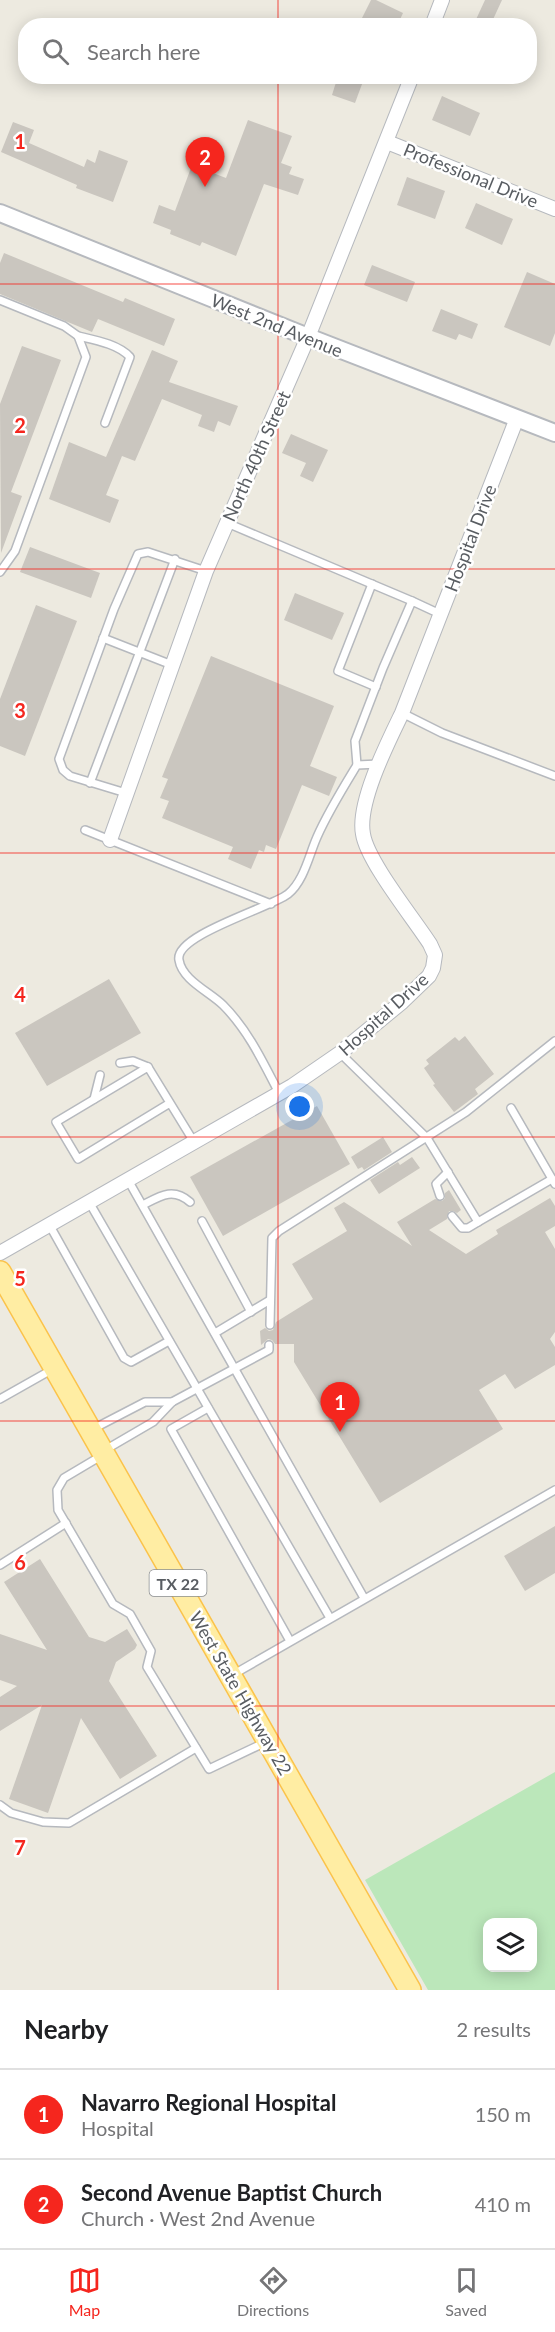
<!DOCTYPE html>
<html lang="en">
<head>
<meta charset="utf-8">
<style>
  body { margin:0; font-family:Lato,sans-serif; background:#f2f2f2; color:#202124 }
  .controls { position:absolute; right:18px; bottom:18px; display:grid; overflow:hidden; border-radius:12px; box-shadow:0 3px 15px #0003 }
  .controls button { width:54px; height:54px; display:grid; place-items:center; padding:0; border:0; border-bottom:2px solid #e0e0e0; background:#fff; color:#202124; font:30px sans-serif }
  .you { position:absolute; left:300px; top:1107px; width:21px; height:21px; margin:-15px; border:4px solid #fff; border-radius:50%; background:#1a73e8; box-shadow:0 0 0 9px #1a73e833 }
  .badge { display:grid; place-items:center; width:39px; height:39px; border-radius:50%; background:#f5261e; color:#fff; font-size:20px; font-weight:700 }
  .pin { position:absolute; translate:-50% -50px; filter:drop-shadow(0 2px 3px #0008) }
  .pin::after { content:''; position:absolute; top:32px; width:21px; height:18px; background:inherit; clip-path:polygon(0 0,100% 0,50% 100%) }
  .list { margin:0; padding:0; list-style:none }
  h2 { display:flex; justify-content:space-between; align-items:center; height:78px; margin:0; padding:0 24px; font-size:26px }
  h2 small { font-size:20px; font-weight:400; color:#757577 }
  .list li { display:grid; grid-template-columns:39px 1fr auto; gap:18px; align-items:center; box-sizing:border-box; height:90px; padding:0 24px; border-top:2px solid #e0e0e0 }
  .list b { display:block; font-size:22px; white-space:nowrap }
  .list p { margin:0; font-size:20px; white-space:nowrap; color:#757577 }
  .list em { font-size:20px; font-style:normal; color:#757577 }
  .icon { flex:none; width:33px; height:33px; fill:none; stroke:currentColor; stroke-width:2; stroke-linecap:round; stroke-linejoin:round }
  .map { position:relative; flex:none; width:555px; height:1990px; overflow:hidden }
  .search { position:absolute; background:#fff; box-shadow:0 3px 15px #0003; left:18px; right:18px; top:18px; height:66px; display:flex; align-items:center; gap:15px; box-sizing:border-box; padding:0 21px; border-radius:24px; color:#757577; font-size:22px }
  .sheet { height:258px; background:#fff }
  nav { display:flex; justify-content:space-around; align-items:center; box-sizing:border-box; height:84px; border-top:2px solid #e0e0e0; background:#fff; font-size:16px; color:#757577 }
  nav a { display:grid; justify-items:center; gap:3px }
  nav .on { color:#f5261e }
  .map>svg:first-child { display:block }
  .green { fill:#bbe7ba; fill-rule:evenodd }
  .building { fill:#cac6bf }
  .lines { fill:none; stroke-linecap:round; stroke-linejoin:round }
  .service-casing { stroke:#b6b9be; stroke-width:10 }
  .minor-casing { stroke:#b6b9be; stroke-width:16 }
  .tertiary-casing { stroke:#b6b9be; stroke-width:20 }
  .primary-casing { stroke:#fbc34b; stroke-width:24 }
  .service { stroke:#fff; stroke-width:7 }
  .minor { stroke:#fff; stroke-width:14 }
  .tertiary { stroke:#fff; stroke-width:16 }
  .primary { stroke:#ffeda3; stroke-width:21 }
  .grid { fill:none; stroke:#f5261e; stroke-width:1.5; stroke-opacity:0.55 }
  .labels { text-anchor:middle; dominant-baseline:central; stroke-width:5; stroke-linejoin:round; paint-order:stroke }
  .shield { fill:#fff; stroke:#8b8e91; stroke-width:1.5 }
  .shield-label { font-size:16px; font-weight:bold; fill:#595d62 }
  .street-label { font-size:18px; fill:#595d62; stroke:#fff }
  .grid-label { font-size:20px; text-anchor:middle; font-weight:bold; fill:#f5261e; stroke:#fff; stroke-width:5; stroke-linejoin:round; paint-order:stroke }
</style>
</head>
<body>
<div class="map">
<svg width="555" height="1990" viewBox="0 0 555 1990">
  <rect width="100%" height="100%" fill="#edeae0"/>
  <path class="green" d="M 555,1772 L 555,1990 L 428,1990 L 365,1880 ZM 488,1922 L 532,1922 L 532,1968 L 488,1968 Z"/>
  <g class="building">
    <path d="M 371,0 L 376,0 L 403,13 L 397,26 L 366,26 L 360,22 Z"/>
    <path d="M 485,0 L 502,0 L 490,26 L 473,26 Z"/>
    <path d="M 338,76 L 365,76 L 355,103 L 332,95 Z"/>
    <path d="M 442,96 L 480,113 L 470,136 L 432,120 Z"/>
    <path d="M 248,120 L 292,136 L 281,163 L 292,167 L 289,174 L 304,179 L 298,195 L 264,184 L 236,256 L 202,242 L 200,246 L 170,234 L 171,230 L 153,223 L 159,205 L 175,211 L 192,165 L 226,178 Z"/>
    <path d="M 13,122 L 34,130 L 29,143 L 84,167 L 87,159 L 95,163 L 99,150 L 128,161 L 113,202 L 76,188 L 77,185 L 1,152 Z"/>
    <path d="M 407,177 L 445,191 L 435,219 L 397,205 Z"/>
    <path d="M 476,203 L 513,219 L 502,245 L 465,228 Z"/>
    <path d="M 4,253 L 123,302 L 125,298 L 175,319 L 164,346 L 98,319 L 92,332 L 0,294 L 0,263 Z"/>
    <path d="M 372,265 L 415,282 L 407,302 L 364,285 Z"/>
    <path d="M 527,272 L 555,284 L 555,333 L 550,346 L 504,327 Z"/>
    <path d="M 441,309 L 478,324 L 472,339 L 459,334 L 456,340 L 432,331 Z"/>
    <path d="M 22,346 L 61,360 L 11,492 L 22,496 L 1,553 L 0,404 Z"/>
    <path d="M 152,350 L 178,361 L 169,382 L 238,406 L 230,426 L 218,421 L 214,432 L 198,426 L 202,415 L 162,399 L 135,461 L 122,456 L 106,495 L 119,500 L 110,523 L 49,499 L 69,442 L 106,457 Z"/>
    <path d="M 291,434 L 328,450 L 313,482 L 300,476 L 306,463 L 282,453 Z"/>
    <path d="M 30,547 L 100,573 L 91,598 L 20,572 Z"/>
    <path d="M 295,593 L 344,613 L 332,640 L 284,620 Z"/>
    <path d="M 36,605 L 77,621 L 25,756 L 0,746 L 0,699 Z"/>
    <path d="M 211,656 L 334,706 L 310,766 L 337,777 L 329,796 L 302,785 L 276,849 L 266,845 L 264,852 L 259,850 L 251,869 L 228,859 L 233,847 L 162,818 L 169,801 L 160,798 L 168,779 L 162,777 Z"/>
    <path d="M 109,979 L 141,1033 L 47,1086 L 15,1033 Z"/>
    <path d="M 465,1036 L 494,1074 L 475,1089 L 478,1094 L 454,1112 L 433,1085 L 435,1084 L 424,1068 L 429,1064 L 426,1060 L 455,1037 L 459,1041 Z"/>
    <path d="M 317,1106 L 350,1164 L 223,1236 L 190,1177 Z"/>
    <path d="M 383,1137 L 392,1152 L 364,1170 L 362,1167 L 358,1169 L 351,1157 Z"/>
    <path d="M 412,1157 L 420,1168 L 379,1194 L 370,1180 L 398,1162 L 400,1165 Z"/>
    <path d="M 449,1190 L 461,1210 L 457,1213 L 453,1211 L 449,1211 L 447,1219 L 429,1230 L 466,1254 L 498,1234 L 496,1230 L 550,1198 L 555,1206 L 555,1226 L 545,1232 L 555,1249 L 555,1332 L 550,1339 L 555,1347 L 555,1365 L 515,1389 L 505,1374 L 479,1390 L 503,1429 L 380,1503 L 294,1362 L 294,1344 L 275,1344 L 272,1340 L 268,1339 L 261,1345 L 260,1331 L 265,1328 L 269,1331 L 273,1330 L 276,1322 L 313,1299 L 292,1264 L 347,1231 L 334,1208 L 344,1202 L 412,1246 L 397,1222 L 435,1199 L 442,1201 L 445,1198 L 445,1193 Z"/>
    <path d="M 555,1526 L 555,1573 L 525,1591 L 504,1556 Z"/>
    <path d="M 40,1559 L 89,1637 L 105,1642 L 127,1629 L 137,1645 L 135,1649 L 116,1662 L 109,1681 L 157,1756 L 120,1779 L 81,1718 L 48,1813 L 9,1799 L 42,1705 L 0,1731 L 0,1697 L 17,1686 L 0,1680 L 0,1634 L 47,1650 L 4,1582 Z"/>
  </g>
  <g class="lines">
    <g class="service-casing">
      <g id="service">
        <path d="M 0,300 L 64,326 L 78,336 L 86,357 L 15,551 L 0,572"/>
        <path d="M 78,336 C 95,340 118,344 130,357 L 105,423"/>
        <path d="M 227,523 L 412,601"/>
        <path d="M 372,584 L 338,671 L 376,687"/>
        <path d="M 103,638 L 172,665"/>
        <path d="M 402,713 L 442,733 L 555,776"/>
        <path d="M 357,765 L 355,741 L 383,668 L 412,601 L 440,614"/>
        <path d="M 90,783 L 175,559"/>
        <path d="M 126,793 L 70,776 L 63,770 L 59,759 L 114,609 L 138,554 L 148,552 L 206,571"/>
        <path d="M 85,830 L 271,904"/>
        <path d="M 340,1053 L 427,1138 L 478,1222 L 552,1179"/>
        <path d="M 120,1063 L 133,1061 L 148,1067"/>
        <path d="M 279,1093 C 263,1062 248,1030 223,1005 C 210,992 182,980 179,960 C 174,935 270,908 288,894 C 304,881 309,855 317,837 C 328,812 343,788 357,765 L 379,764"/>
        <path d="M 94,1099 L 100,1075"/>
        <path d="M 170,1103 L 78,1159 L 56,1122 L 148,1067 L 194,1142"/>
        <path d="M 511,1108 L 555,1184"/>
        <path d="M 128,1180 L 364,1598"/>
        <path d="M 440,1196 L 436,1184 L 448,1172"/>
        <path d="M 89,1202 L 330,1618"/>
        <path d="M 143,1205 C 160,1196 173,1187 190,1202"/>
        <path d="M 452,1216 L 462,1228 L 468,1228 L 478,1222"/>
        <path d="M 202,1221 L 251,1312"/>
        <path d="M 50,1226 L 124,1358 L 131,1362 L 169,1341"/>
        <path d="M 270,1325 L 272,1238 L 279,1231 L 466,1112 L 555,1041"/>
        <path d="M 215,1333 L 270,1300"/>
        <path d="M 0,1399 L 53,1369"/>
        <path d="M 208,1408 L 171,1429 L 290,1641"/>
        <path d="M 91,1430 L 145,1402 L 172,1402"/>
        <path d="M 105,1450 L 153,1422 L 172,1402 L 269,1350 L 269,1345"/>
        <path d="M 101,1456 L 64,1478 L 57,1490 L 58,1510 L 113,1604 L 130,1614 L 151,1651 L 147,1667 L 209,1769 L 266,1742"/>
        <path d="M 0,1565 L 66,1523"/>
        <path d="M 234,1674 L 555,1490"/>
        <path d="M 0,1805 L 11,1813 L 43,1822 L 69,1823 L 196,1748"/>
      </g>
    </g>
    <g class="minor-casing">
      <g id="minor">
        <path d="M 432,26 L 442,0"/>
        <path d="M 387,142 L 555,209"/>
        <path d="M 110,840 L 206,571 L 308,337 L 412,76"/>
        <path d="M 0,1253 L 292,1086 L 340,1053 L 402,1002 L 429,976 L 433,968 L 435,955 L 430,944 C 414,919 367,861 363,834 C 357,803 388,742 402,713 L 517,418"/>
      </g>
    </g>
    <g class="tertiary-casing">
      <path id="tertiary" d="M 0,213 L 308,337 L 555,433"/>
    </g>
    <g class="primary-casing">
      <path id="primary" d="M 0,1272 L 410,1990"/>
    </g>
    <use href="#service" class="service"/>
    <use href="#minor" class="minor"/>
    <use href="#tertiary" class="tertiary"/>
    <use href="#primary" class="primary"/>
  </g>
  <path class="grid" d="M 278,0 L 278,26M 278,76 L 278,1990M 0,284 L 555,284M 0,569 L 555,569M 0,853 L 555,853M 0,1137 L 555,1137M 0,1421 L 555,1421M 0,1706 L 555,1706"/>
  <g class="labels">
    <rect class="shield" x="149.5" y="1570" width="57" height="26" rx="4.5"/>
    <g class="shield-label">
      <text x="178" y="1583">TX 22</text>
    </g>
    <g class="street-label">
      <text transform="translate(471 175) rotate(22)">Professional Drive</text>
      <text transform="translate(277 325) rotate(22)">West 2nd Avenue</text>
      <text transform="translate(256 456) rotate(-66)">North 40th Street</text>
      <text transform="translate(470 538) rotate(-69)">Hospital Drive</text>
      <text transform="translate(383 1014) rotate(-42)">Hospital Drive</text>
      <text transform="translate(241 1693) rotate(60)">West State Highway 22</text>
    </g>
  </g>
  <g class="grid-label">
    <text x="20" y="149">1</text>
    <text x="20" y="433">2</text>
    <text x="20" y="718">3</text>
    <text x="20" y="1002">4</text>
    <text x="20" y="1286">5</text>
    <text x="20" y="1570">6</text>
    <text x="20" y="1855">7</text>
  </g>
</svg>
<div class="controls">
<button><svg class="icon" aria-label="layers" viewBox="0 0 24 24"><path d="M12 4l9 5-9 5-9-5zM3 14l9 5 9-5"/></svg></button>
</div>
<div class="you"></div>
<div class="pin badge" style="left:340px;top:1432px">1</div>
<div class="pin badge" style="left:205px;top:187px">2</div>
<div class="search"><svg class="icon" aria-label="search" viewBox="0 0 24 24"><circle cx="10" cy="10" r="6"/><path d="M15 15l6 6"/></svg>Search here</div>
</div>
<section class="sheet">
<h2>Nearby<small>2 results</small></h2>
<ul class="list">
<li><span class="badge">1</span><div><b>Navarro Regional Hospital</b><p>Hospital</p></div><em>150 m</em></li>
<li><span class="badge">2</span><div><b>Second Avenue Baptist Church</b><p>Church · West 2nd Avenue</p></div><em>410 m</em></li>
</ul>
</section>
<nav>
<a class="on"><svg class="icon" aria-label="map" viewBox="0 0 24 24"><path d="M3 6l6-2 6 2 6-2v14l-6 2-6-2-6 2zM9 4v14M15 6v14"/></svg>Map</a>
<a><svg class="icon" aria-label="directions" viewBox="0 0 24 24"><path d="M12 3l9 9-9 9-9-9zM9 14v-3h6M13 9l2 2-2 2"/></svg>Directions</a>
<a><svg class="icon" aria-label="saved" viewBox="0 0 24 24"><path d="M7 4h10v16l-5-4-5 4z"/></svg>Saved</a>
</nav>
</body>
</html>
